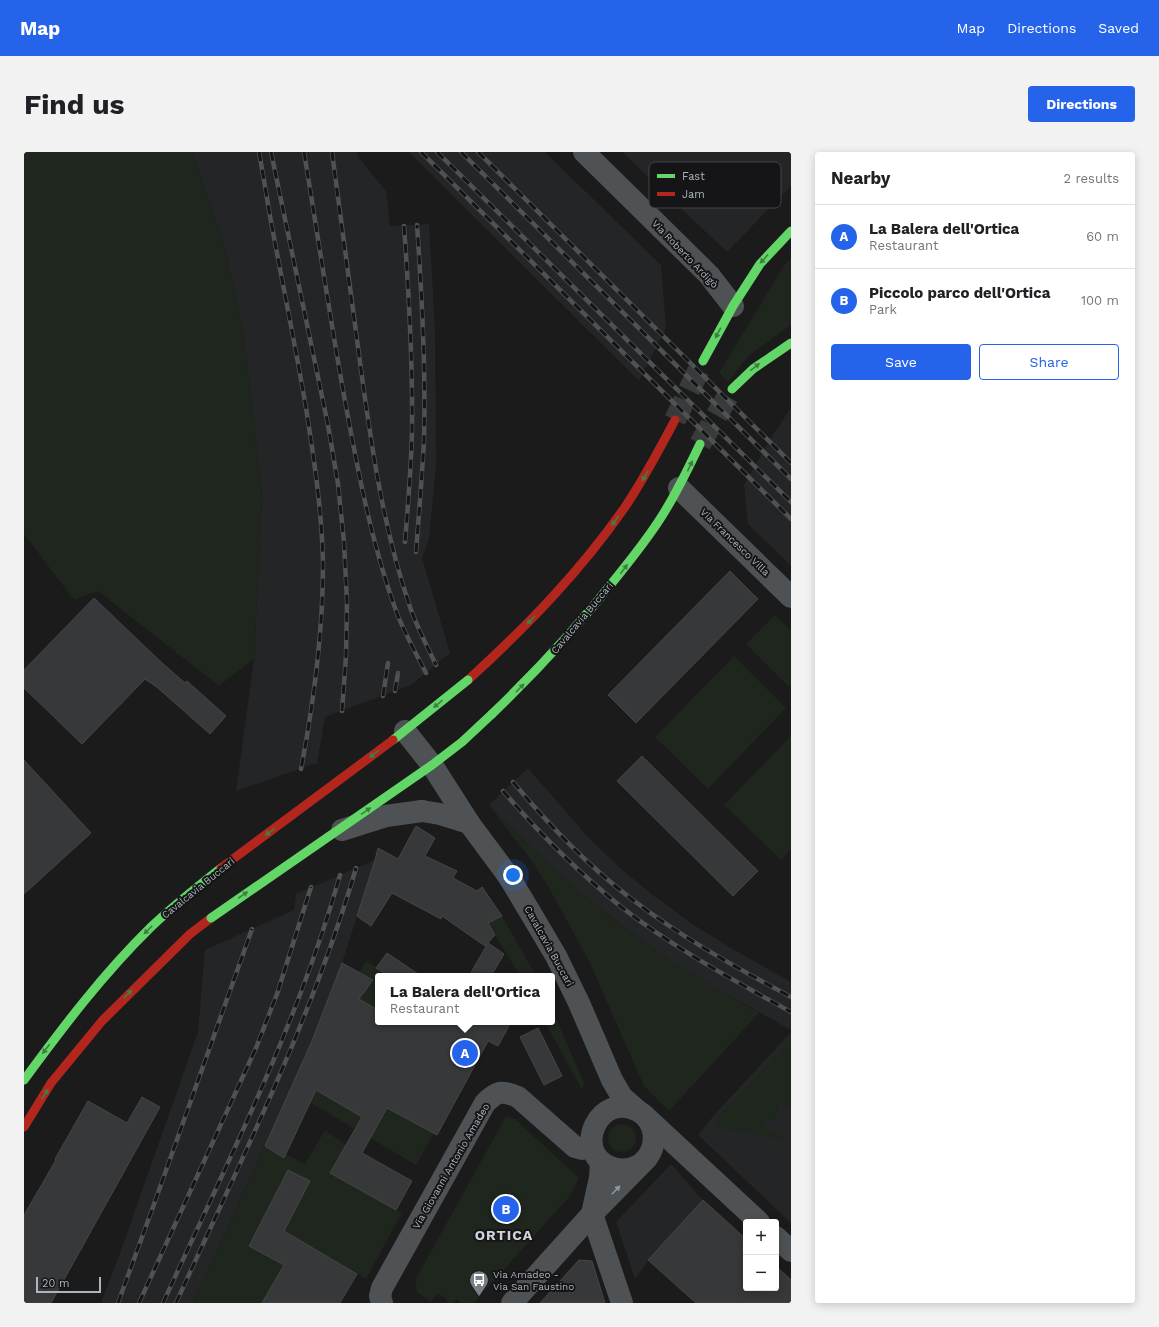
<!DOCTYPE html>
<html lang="en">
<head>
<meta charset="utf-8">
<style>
  body { margin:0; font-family:"Work Sans",sans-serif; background:#f2f2f2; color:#202124 }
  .controls { position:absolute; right:12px; bottom:12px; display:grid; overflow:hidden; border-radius:4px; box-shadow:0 2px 10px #0003 }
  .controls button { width:36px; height:36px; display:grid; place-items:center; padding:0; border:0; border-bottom:1px solid #e0e0e0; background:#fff; color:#202124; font:20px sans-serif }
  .scale { position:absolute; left:12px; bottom:10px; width:65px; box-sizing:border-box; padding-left:4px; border:2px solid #abb5bd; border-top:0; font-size:11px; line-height:14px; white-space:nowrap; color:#abb5bd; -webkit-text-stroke:3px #151517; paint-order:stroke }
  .you { position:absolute; left:489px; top:723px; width:14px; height:14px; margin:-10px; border:3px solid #fff; border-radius:50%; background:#1a73e8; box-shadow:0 0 0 6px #1a73e833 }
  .badge { display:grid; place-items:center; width:26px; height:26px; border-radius:50%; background:#2563eb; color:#fff; font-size:13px; font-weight:700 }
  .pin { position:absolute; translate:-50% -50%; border:2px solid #fff; box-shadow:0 1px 4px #0006 }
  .popup { position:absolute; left:351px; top:821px; width:180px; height:52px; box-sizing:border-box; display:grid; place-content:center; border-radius:4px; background:#fff; filter:drop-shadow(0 1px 3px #0005); font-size:13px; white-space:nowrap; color:#757577 }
  .popup b { font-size:15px; color:#202124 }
  .popup::after { content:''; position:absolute; left:50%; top:100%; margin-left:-8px; border:8px solid transparent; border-top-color:#fff }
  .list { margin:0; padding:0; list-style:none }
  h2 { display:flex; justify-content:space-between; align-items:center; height:52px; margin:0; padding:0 16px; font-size:17px }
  h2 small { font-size:13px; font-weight:400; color:#757577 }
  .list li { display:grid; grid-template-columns:26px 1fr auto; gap:12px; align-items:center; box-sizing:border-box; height:64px; padding:0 16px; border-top:1px solid #e0e0e0 }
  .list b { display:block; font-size:15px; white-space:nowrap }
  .list p { margin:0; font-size:13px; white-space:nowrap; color:#757577 }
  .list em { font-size:13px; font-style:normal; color:#757577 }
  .actions { display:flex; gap:8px; padding:12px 16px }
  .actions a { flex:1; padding:9px 0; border:1px solid #2563eb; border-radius:4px; text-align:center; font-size:14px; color:#2563eb }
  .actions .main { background:#2563eb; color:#fff }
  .map { position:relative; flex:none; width:767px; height:1151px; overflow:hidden; border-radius:4px }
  header { display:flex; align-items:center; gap:24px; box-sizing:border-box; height:56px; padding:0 20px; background:#2563eb; color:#fff }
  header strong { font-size:19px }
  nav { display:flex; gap:22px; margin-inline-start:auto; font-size:14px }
  .intro { display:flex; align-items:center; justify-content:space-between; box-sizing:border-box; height:96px; padding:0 24px }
  h1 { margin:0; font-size:28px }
  .button { padding:10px 18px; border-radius:4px; background:#2563eb; color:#fff; font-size:14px; font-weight:700 }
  main { display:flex; gap:24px; padding:0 24px }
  aside { flex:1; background:#fff; border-radius:4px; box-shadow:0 2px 10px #0003 }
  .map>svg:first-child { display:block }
  .built { fill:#242527 }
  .green { fill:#1f261e }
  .building { fill:#373839; stroke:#434647 }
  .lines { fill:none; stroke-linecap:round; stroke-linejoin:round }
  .secondary-tunnel { stroke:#383a3b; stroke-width:22; stroke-dasharray:22 11; stroke-linecap:butt }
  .street { stroke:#4f5254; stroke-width:22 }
  .fast { stroke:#63d668; stroke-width:9 }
  .jam { stroke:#b3261e; stroke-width:9 }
  .rail-casing { stroke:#4f5253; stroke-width:4.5 }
  .rail { stroke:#151517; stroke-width:3; stroke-dasharray:9; stroke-linecap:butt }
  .street-bridge { stroke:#4f5254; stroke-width:22 }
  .fast-bridge { stroke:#63d668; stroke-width:9 }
  .jam-bridge { stroke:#b3261e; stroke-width:9 }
  .oneway { fill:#407f44 }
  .oneway2 { fill:#8f979e }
  .labels { text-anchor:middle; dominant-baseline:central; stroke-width:4; stroke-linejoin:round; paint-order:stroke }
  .street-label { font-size:10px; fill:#abb5bd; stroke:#151517 }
  .poi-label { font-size:10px; fill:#abb5bd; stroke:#151517; text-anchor:start }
  .district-label { font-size:14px; font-weight:bold; letter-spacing:1px; fill:#cdd3d8; stroke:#151517 }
  .key { fill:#151517; stroke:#424549; stroke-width:1 }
  .key-label { font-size:11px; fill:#abb5bd }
</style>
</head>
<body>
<header>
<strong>Map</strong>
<nav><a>Map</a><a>Directions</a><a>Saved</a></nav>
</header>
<div class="intro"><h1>Find us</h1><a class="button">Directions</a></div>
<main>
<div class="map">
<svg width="767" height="1151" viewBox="0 0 767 1151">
  <rect width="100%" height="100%" fill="#1b1b1b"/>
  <g class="built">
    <path d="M 168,0 L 333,0 L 334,5 L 362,39 L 366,74 L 405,72 L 411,177 L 412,314 L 405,387 L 398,406 L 426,501 L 387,533 L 301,565 L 293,611 L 212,639 L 230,507 L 238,344 L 220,184 L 200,91 Z"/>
    <path d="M 385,0 L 521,0 L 637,113 L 642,176 L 615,229 Z"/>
    <path d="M 598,0 L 767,0 L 767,34 L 703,100 Z"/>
    <path d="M 767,256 L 767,414 L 724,372 L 720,333 L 750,281 Z"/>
    <path d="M 504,616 L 563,684 L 595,715 L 630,744 L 670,773 L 712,799 L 767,830 L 767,878 L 693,837 L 649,810 L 613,785 L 579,759 L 546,732 L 507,695 L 465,653 Z"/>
    <path d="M 351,708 L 318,811 L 288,889 L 250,974 L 169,1151 L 77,1151 L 96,1101 L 174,880 L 181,798 L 270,758 L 272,742 Z"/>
    <path d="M 767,880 L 767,1071 L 674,983 L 691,962 Z"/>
    <path d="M 647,1012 L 679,1048 L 722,1087 L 722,1136 L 752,1136 L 752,1114 L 767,1128 L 767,1151 L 625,1108 L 611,1127 L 592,1070 Z"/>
  </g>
  <g class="green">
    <path d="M 0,0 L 168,0 L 200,91 L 220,184 L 238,344 L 230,507 L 195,534 L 74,439 L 50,448 L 0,382 Z"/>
    <path d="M 767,106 L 767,173 L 724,204 L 704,230 L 695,221 L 759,115 Z"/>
    <path d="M 751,463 L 767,478 L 767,533 L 765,535 L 722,492 Z"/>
    <path d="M 710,504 L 762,556 L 684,637 L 631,585 Z"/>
    <path d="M 767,584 L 767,697 L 757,708 L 700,653 Z"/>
    <path d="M 465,653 C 501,689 538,726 578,758 C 626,798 681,830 735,861 L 645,959 L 620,934 L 565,809 L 525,736 L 507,708 Z"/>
    <path d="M 478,764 L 512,824 L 496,824 L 464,771 Z"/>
    <path d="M 342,809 L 366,824 L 354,824 L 354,858 L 335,847 L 340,841 L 328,833 Z"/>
    <path d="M 528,857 L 560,931 L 558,938 L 521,870 L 528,870 Z"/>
    <path d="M 767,887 L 767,958 L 756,951 L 751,968 L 739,967 L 738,972 L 763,989 L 692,974 L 694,965 Z"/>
    <path d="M 283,933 L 353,974 L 366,951 L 379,965 L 410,981 L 392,1013 L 287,951 L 283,957 Z"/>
    <path d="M 485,965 L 491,967 L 555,1026 L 546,1044 L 450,1151 L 437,1151 L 432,1147 L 429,1151 L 422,1151 L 424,1149 L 414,1141 L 407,1150 L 393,1140 L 391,1128 L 481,966 Z"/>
    <circle cx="598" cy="986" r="14"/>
    <path d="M 301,978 L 322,993 L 306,1021 L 378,1061 L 342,1127 L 281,1091 L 272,1151 L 247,1136 L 238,1151 L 169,1151 L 241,994 L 259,1005 L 262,1002 L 281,1012 Z"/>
  </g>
  <g class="building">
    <path d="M 706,419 L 734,447 L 612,571 L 584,543 Z"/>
    <path d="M 70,446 L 137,510 L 161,531 L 163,529 L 202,564 L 186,582 L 134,536 L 121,527 L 58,592 L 0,536 L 0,518 Z"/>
    <path d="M 618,604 L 734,719 L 709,744 L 593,629 Z"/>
    <path d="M 0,608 L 67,681 L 0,742 Z"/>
    <path d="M 392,674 L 411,686 L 401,704 L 433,719 L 429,726 L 453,739 L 458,735 L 478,764 L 464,771 L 471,783 L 461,794 L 418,764 L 417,767 L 368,741 L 347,774 L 333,764 L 351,708 L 354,696 L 374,707 Z"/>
    <path d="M 464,791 L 480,802 L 467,824 L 445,824 Z"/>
    <path d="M 363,801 L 397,824 L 366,824 L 352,816 Z"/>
    <path d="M 318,811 L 349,828 L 335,847 L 354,858 L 354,870 L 487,870 L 474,894 L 464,889 L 413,983 L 363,956 L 338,1001 L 388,1029 L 372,1058 L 306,1021 L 338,965 L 292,938 L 260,1006 L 241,994 L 288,889 Z"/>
    <path d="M 514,876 L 538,924 L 520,933 L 496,885 Z"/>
    <path d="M 118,945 L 136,955 L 27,1151 L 0,1151 L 0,1063 L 32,1008 L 31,1007 L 64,949 L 103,971 Z"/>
    <path d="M 264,1018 L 286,1029 L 260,1079 L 333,1122 L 316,1151 L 238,1151 L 260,1113 L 225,1094 Z"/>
    <path d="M 679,1048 L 722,1087 L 722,1136 L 752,1136 L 752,1114 L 767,1128 L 767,1151 L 672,1151 L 624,1108 Z"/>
    <path d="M 555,1108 L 568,1109 L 581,1151 L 516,1151 Z"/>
  </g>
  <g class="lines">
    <g class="secondary-tunnel">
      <path d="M 651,268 L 679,209"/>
      <path d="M 676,292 L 708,237"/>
    </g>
    <g class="street">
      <path d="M 560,0 L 685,123 L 709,154"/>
      <path d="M 655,336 L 767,445"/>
      <path d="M 381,579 L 408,613 L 445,671 L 485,725 L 509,765 L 532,804 L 555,851 L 588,928 L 598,945 L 613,958"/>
      <path d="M 398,659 L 416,662 L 445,671"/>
      <path d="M 624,967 L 735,1070"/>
      <path d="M 568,1062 L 598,1151"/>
      <path d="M 568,1062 L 576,1026 L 577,1010"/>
      <path d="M 752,1085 L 767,1099"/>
      <path d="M 358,1151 L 356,1144 L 358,1136 L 461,951 C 473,939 478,938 494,945 L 551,995 L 558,997 L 568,994"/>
      <path d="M 488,1151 L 568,1062 L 623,1006 C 634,991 632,969 614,959 C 576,938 547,999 586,1015 C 596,1019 606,1018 615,1013"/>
    </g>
    <g class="fast">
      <path d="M 679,209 L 709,154 L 736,112 L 767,79"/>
      <path d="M 708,237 L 729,217 L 767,191"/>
      <path d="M 468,562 C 514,518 557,471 596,421 C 612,401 628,381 641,359 C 654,338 665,315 676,292"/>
      <path d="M 0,928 C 39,875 79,822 127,775 C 149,754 173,735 197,716"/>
    </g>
    <g class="jam">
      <path d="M 444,528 C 502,475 556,420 601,355 C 620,327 635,298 651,268"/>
      <path d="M 0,975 L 27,931 L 78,869 L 166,782 L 187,766"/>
    </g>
    <g class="rail-casing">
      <g id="rail">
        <path d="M 235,0 C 240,27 244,54 249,80 C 260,139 272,197 282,256 C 290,307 298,359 299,412 C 299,481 290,549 277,617"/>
        <path d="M 247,0 L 304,273 L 314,332 L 320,390 L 323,450 L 322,504 L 318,559"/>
        <path d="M 280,0 C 293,79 305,159 319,238 C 333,314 347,392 374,464 C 382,483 392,502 402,521"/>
        <path d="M 308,0 C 317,70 326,140 336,210 C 347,292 359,376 386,455 C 393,475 403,494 412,513"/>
        <path d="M 397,0 L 767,367"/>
        <path d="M 413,0 L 767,350"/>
        <path d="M 437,0 L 767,327"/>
        <path d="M 454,0 L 767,311"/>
        <path d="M 380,74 C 385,143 389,211 388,281 C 387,317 384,354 381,390"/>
        <path d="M 392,400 C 395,362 398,325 400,288 C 402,216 398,144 393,73"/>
        <path d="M 371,539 L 374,521"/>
        <path d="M 359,544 L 364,511"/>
        <path d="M 489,630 C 524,672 562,712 605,745 C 655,784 711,815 767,845"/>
        <path d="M 479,639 C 515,681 553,719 596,754 C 648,795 709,828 767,860"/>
        <path d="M 94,1151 L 129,1055 L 228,777"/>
        <path d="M 115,1151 L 232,896 L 253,842 L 287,735"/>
        <path d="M 139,1151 C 203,1011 274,872 316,723"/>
        <path d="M 152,1151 C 217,1008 288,867 332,716"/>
      </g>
    </g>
    <use href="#rail" class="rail"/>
    <path class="street-bridge" d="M 318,678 L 362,664 L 398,659"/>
    <g class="fast-bridge">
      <path d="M 369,588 L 444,528"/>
      <path d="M 187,766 L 408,613 L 438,590 L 468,562"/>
    </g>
    <path class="jam-bridge" d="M 197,716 L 369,588"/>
  </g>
  <defs><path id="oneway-solid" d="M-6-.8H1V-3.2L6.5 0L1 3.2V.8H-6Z"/></defs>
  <g class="oneway">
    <use href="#oneway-solid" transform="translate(740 107) rotate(132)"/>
    <use href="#oneway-solid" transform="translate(694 181) rotate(118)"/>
    <use href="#oneway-solid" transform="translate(731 215) rotate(-38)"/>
    <use href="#oneway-solid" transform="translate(666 314) rotate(-65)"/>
    <use href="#oneway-solid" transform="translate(621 324) rotate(121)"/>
    <use href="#oneway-solid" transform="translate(591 369) rotate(126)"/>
    <use href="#oneway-solid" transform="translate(600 417) rotate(-53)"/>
    <use href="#oneway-solid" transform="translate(507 468) rotate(134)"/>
    <use href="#oneway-solid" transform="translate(496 536) rotate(-45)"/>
    <use href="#oneway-solid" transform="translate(414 552) rotate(141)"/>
    <use href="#oneway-solid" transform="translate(350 602) rotate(143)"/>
    <use href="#oneway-solid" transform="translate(342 659) rotate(-34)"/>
    <use href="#oneway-solid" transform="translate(246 680) rotate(144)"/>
    <use href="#oneway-solid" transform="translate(219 743) rotate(-35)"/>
    <use href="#oneway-solid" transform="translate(124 778) rotate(135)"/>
    <use href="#oneway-solid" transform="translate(104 842) rotate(-46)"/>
    <use href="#oneway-solid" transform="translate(22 897) rotate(127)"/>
    <use href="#oneway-solid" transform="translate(21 942) rotate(-58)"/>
  </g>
  <use class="oneway2" href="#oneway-solid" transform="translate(592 1038) rotate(-46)"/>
  <defs>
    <g id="bus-pin" transform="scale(1)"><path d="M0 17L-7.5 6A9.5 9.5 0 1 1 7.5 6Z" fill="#797f84" stroke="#151517"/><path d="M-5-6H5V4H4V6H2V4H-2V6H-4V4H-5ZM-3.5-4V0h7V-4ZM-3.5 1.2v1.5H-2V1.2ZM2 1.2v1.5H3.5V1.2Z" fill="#fff"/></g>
  </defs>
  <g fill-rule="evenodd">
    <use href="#bus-pin" x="455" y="1128"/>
  </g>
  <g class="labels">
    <g class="street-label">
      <text transform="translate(661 102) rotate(46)">Via Roberto Ardigò</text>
      <text transform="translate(711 390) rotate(44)">Via Francesco Villa</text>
      <text transform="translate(558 466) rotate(-50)">Cavalcavia Buccari</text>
      <text transform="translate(174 736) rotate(-39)">Cavalcavia Buccari</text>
      <text transform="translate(525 794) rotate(61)">Cavalcavia Buccari</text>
      <text transform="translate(427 1014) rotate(-60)">Via Giovanni Antonio Amadeo</text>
    </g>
    <g class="poi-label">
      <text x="469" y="1122">Via Amadeo -<tspan x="469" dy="12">Via San Faustino</tspan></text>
    </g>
    <g class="district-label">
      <text x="480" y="1083">ORTICA</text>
    </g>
  </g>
  <rect x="625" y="10" width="132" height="46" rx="6" class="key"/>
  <rect x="633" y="22" width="18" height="4" fill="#63d668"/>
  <rect x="633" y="40" width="18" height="4" fill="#b3261e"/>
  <g class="key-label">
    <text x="658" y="28">Fast</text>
    <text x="658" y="46">Jam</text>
  </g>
</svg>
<div class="controls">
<button>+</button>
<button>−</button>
</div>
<div class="scale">20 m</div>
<div class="you"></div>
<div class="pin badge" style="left:441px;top:901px">A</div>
<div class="popup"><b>La Balera dell'Ortica</b>Restaurant</div>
<div class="pin badge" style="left:482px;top:1057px">B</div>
</div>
<aside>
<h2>Nearby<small>2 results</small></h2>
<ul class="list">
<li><span class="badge">A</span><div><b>La Balera dell'Ortica</b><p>Restaurant</p></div><em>60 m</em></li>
<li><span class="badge">B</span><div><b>Piccolo parco dell'Ortica</b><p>Park</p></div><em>100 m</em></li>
</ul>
<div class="actions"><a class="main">Save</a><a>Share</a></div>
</aside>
</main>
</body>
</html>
